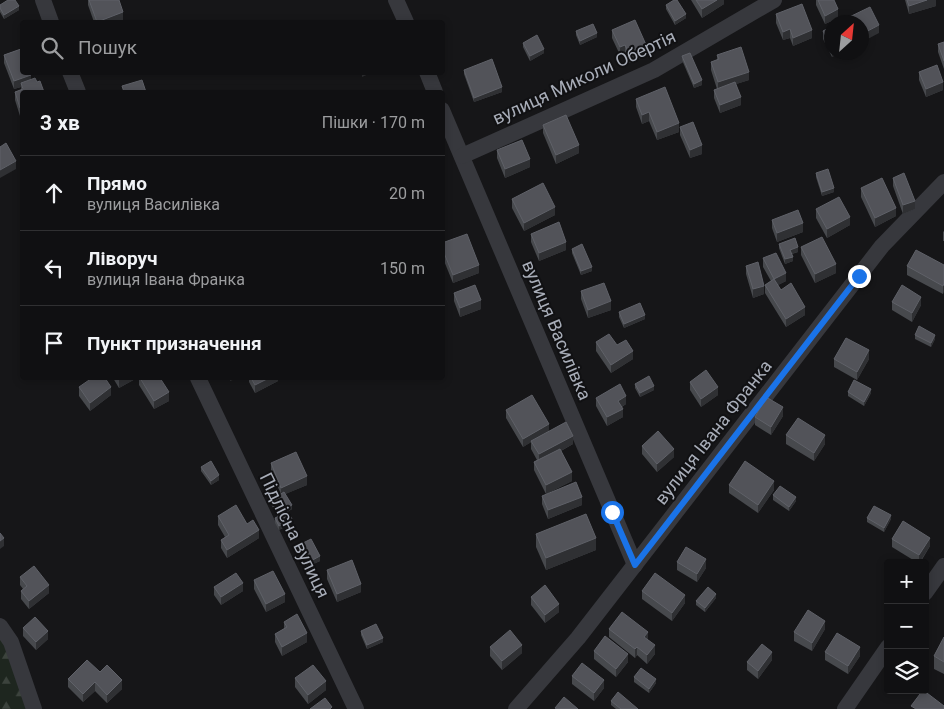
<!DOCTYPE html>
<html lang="uk">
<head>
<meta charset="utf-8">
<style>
  body { margin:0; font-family:Roboto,sans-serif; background:#1e1e20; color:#f1f3f6 }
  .controls { position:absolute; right:15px; bottom:15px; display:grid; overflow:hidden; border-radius:5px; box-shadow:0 2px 8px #0003 }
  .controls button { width:45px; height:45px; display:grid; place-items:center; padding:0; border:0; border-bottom:1px solid #303032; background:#101012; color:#f1f3f6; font:25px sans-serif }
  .compass { position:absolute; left:824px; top:15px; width:45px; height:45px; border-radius:50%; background:#101012; box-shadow:0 2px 8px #0003; rotate:27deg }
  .stop { position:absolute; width:15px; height:15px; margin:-11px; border:4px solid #1a73e8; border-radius:50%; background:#fff }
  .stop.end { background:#1a73e8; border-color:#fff; box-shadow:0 1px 5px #0008 }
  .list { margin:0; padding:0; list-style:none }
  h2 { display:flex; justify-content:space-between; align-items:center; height:65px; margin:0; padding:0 20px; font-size:21px }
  h2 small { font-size:16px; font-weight:400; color:#9c9d9f }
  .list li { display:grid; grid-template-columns:32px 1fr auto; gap:15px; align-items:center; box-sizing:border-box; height:75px; padding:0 20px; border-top:1px solid #303032 }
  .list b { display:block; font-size:19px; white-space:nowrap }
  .list p { margin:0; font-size:16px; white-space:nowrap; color:#9c9d9f }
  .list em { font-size:16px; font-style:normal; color:#9c9d9f }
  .icon { flex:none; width:28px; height:28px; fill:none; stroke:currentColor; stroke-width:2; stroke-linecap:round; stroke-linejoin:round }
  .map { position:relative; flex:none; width:944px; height:709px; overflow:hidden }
  .search { position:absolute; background:#101012; box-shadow:0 2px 8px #0003; left:20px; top:20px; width:425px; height:55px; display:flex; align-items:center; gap:12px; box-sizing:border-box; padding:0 18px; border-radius:5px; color:#9c9d9f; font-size:19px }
  .panel { position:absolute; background:#101012; box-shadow:0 2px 8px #0003; left:20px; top:90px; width:425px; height:290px; border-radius:5px }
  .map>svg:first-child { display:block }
  .forest { fill:url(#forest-firs) }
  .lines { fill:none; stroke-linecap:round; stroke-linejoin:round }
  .minor { stroke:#37383d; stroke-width:16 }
  .wall { fill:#47494d }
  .shaded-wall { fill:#2f3033 }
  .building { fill:#525359; stroke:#5f6168 }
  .route { stroke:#1a73e8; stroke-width:6 }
  .labels { text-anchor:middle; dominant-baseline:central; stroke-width:4; stroke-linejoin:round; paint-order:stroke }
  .street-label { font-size:18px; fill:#a8adb8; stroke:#111113 }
</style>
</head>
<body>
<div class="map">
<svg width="944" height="709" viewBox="0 0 944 709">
  <defs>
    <pattern id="forest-firs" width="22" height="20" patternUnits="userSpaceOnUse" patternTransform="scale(1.25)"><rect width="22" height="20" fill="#1e261f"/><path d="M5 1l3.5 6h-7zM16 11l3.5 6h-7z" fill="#3c433d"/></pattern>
  </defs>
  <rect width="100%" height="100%" fill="#161618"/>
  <path class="forest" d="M 0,626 L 34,709 L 0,709 Z"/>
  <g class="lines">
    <g class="minor">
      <path d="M 43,0 L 51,22"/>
      <path d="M 396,0 L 406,22"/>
      <path d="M 70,72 L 78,92"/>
      <path d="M 427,72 L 435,92"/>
      <path d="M 442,110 L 635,565"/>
      <path d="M 462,156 L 654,70 L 774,0"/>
      <path d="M 198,378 L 356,709"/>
      <path d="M 925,593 L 944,566"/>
      <path d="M 0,626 L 11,642 L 34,709"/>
      <path d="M 516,709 L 578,638 L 882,246 L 944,182"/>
      <path d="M 845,709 L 888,647"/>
    </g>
  </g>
  <g class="wall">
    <path d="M 88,0 L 119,0 L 123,20 L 117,22 L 94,22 L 88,5 Z"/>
    <path d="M 691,0 L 724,0 L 724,4 L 702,18 Z"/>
    <path d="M 816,0 L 834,0 L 838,18 L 825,24 L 816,5 Z"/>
    <path d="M 905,0 L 936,0 L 936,6 L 909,14 Z"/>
    <path d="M 0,5 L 19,10 L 4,19 L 0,12 Z"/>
    <path d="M 666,5 L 686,18 L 675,25 L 666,9 Z"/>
    <path d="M 776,14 L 812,38 L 793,46 L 790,38 L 783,40 L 776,23 Z"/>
    <path d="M 832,26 L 832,52 L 841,52 L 832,57 L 823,39 L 823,31 Z"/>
    <path d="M 612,30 L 647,55 L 629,63 L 625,53 L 620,55 L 612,38 Z"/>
    <path d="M 576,31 L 597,37 L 580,45 L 576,35 Z"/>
    <path d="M 944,42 L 944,69 L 938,52 L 938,44 Z"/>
    <path d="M 523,43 L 544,53 L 530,61 L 523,47 Z"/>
    <path d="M 21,49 L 22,92 L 20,116 L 15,100 L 15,92 L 21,90 L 21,87 L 14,89 L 4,63 L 4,55 Z"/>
    <path d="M 717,55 L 749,80 L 736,84 L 741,105 L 720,113 L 714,98 L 714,90 L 717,89 L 711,70 L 711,62 L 717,60 Z"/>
    <path d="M 682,56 L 702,85 L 694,88 L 682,60 Z"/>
    <path d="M 464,70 L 502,92 L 474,102 L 464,74 Z"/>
    <path d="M 919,72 L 943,90 L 926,97 L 919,80 Z"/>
    <path d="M 636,99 L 679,132 L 657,140 L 649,121 L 642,124 L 636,107 Z"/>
    <path d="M 543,125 L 579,153 L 556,164 L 543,133 Z"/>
    <path d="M 680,127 L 702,154 L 690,158 L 680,135 Z"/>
    <path d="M 497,150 L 530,167 L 505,178 L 497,158 Z"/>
    <path d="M 816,173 L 834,192 L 822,196 L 816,177 Z"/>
    <path d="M 893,178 L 915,209 L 903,214 L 893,186 Z"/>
    <path d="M 861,188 L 896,216 L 875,227 L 861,197 Z"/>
    <path d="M 512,199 L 555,215 L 524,231 L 512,208 Z"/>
    <path d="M 816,209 L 850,225 L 827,238 L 816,218 Z"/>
    <path d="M 772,220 L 803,232 L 777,242 L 772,228 Z"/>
    <path d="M 944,231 L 944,241 L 943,241 L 943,232 Z"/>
    <path d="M 531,234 L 566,250 L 539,261 L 531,242 Z"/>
    <path d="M 442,243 L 479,273 L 453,283 L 442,256 Z"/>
    <path d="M 779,244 L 798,252 L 792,254 L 793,261 L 785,264 L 779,248 Z"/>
    <path d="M 801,247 L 836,273 L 815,283 L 801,255 Z"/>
    <path d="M 572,249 L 592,271 L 581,275 L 572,253 Z"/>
    <path d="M 763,258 L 786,281 L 778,285 L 781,290 L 805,315 L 786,327 L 765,293 L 765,285 L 771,281 L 763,267 Z"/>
    <path d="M 944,265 L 943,294 L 907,275 L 907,266 Z"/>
    <path d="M 746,266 L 764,294 L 753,298 L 746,274 Z"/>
    <path d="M 581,291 L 611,310 L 588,318 L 581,299 Z"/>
    <path d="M 454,293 L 481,309 L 460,317 L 454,301 Z"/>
    <path d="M 892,302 L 921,305 L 912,322 L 892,310 Z"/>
    <path d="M 619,312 L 645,319 L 624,328 L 619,317 Z"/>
    <path d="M 915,335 L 935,339 L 931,347 L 915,339 Z"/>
    <path d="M 596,342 L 617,345 L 633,359 L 611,373 L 596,351 Z"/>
    <path d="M 834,359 L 869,359 L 857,380 L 834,367 Z"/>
    <path d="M 113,378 L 137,378 L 119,388 Z"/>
    <path d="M 139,378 L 160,378 L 169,401 L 154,409 L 139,385 Z"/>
    <path d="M 249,378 L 278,378 L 278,381 L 255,393 L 249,382 Z"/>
    <path d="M 690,382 L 718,395 L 701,407 L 690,390 Z"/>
    <path d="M 635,384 L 654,390 L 640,397 L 635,388 Z"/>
    <path d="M 79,387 L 111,395 L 90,411 L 79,396 Z"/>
    <path d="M 848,392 L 871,393 L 864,406 L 848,396 Z"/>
    <path d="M 596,398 L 626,404 L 622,407 L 623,417 L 607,426 L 596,406 Z"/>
    <path d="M 506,410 L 573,444 L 561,451 L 572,481 L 546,494 L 534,470 L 534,462 L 537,460 L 531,449 L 531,442 L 523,447 L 506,418 Z"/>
    <path d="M 783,416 L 771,435 L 755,425 L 755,417 Z"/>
    <path d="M 786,435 L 825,444 L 814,461 L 786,444 Z"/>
    <path d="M 642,446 L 674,457 L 657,472 L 642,454 Z"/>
    <path d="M 271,463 L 307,485 L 285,494 L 292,509 L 282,515 L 292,523 L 279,530 L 275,523 L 275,518 L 278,517 L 271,504 L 271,500 L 281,494 L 271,472 Z"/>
    <path d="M 201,467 L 219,480 L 211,485 L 201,471 Z"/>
    <path d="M 729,485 L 774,490 L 758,513 L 729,493 Z"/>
    <path d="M 773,495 L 796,501 L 789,511 L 773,500 Z"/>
    <path d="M 542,496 L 582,505 L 548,519 L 542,504 Z"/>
    <path d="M 218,516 L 247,524 L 259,538 L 227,558 L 221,548 L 221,540 L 225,537 L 218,525 Z"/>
    <path d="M 867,518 L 891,519 L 884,532 L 867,522 Z"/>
    <path d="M 536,534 L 596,550 L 546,570 L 536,547 Z"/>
    <path d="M 892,539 L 930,546 L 920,563 L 918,563 L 892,547 Z"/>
    <path d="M 301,544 L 320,561 L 309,566 L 301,549 Z"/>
    <path d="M 677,562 L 706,568 L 697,582 L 677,570 Z"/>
    <path d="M 327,570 L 361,592 L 337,602 L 327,579 Z"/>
    <path d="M 20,577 L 49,593 L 29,609 L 21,599 L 21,591 L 23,589 L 20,585 Z"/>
    <path d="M 254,580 L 285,602 L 266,612 L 254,589 Z"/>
    <path d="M 214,587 L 243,591 L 221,605 L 214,595 Z"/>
    <path d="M 642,591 L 685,603 L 672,621 L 642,599 Z"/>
    <path d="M 531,597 L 559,612 L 545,623 L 531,605 Z"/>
    <path d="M 716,598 L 705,612 L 696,605 L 696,601 Z"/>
    <path d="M 284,622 L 307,642 L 282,656 L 275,642 L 275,634 L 284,629 Z"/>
    <path d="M 23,628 L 48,639 L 36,650 L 23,636 Z"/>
    <path d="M 609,629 L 648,640 L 655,654 L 647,664 L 637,655 L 635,658 L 609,637 Z"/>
    <path d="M 825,629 L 812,651 L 794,641 L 794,632 Z"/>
    <path d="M 361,631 L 383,642 L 367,649 L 361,635 Z"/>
    <path d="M 944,637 L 944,674 L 934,669 L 934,656 Z"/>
    <path d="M 490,647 L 522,653 L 502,670 L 490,656 Z"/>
    <path d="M 594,651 L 628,662 L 616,677 L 594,659 Z"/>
    <path d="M 825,652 L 860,656 L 848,674 L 825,660 Z"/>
    <path d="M 772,660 L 758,679 L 747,670 L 747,662 Z"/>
    <path d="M 100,672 L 122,689 L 107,703 L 95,691 L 83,702 L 68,687 L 68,679 Z"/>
    <path d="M 572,676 L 604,688 L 594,701 L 572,684 Z"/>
    <path d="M 634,677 L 656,683 L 649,693 L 634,682 Z"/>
    <path d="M 295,678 L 326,690 L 308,704 L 295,687 Z"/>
    <path d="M 611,701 L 638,709 L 616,709 L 611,705 Z"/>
  </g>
  <g class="shaded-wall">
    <path d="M 717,0 L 724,0 L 724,4 L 702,18 L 702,9 Z"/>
    <path d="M 927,0 L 936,0 L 936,6 L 909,14 L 909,6 Z"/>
    <path d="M 19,6 L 19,10 L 4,19 L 4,15 Z"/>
    <path d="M 838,9 L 838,18 L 825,24 L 825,16 Z"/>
    <path d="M 123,12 L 123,20 L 117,22 L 97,22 Z"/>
    <path d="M 686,14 L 686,18 L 675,25 L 675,21 Z"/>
    <path d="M 879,25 L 879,33 L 862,42 L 862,34 Z"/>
    <path d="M 790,29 L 790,38 L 783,40 L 783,32 Z"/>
    <path d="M 812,30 L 812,38 L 793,46 L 793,38 Z"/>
    <path d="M 597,33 L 597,37 L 580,45 L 580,41 Z"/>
    <path d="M 625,45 L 625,53 L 620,55 L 620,47 Z"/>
    <path d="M 647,47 L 647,55 L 629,63 L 629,54 Z"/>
    <path d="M 544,49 L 544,53 L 530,61 L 530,56 Z"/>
    <path d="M 832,52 L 841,52 L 832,57 Z"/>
    <path d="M 362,72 L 373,72 L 362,77 Z"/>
    <path d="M 749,72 L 749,80 L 718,90 L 718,82 Z"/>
    <path d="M 31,75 L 31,83 L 21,83 L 21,87 L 14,89 L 14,81 Z"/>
    <path d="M 702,80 L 702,85 L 694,88 L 694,84 Z"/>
    <path d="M 943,82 L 943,90 L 926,97 L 926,89 Z"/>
    <path d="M 502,87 L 502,92 L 474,102 L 474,98 Z"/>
    <path d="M 741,97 L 741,105 L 720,113 L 720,105 Z"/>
    <rect x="20" y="108" width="2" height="8"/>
    <path d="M 649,112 L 649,121 L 642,124 L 642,115 Z"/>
    <path d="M 679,123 L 679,132 L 657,140 L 657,132 Z"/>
    <path d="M 579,145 L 579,153 L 556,164 L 556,155 Z"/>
    <path d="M 702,145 L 702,154 L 690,158 L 690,150 Z"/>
    <path d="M 530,159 L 530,167 L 505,178 L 505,169 Z"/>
    <path d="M 16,161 L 16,169 L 0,178 L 0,170 Z"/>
    <path d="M 834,188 L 834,192 L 822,196 L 822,192 Z"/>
    <path d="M 915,201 L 915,209 L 903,214 L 903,205 Z"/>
    <path d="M 555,207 L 555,215 L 524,231 L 524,223 Z"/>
    <path d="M 896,208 L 896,216 L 875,227 L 875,218 Z"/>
    <path d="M 850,217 L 850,225 L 827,238 L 827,229 Z"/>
    <path d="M 803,223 L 803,232 L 777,242 L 777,233 Z"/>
    <path d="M 566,242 L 566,250 L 539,261 L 539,253 Z"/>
    <path d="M 798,247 L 798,252 L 790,254 L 790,250 Z"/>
    <path d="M 793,257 L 793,261 L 785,264 L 785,259 Z"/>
    <path d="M 836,264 L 836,273 L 815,283 L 815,274 Z"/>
    <path d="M 479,265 L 479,273 L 453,283 L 453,275 Z"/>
    <path d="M 592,267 L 592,271 L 581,275 L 581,271 Z"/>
    <path d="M 786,273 L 786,281 L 774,287 L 774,279 Z"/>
    <path d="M 944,283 L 944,292 L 943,294 L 943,286 Z"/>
    <path d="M 764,286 L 764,294 L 753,298 L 753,289 Z"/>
    <path d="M 921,297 L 921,305 L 912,322 L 912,313 Z"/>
    <path d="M 481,300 L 481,309 L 460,317 L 460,308 Z"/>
    <path d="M 611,301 L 611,310 L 588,318 L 588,310 Z"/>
    <path d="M 805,307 L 805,315 L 786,327 L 786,319 Z"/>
    <path d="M 645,315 L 645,319 L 624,328 L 624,324 Z"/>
    <path d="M 935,335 L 935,339 L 931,347 L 931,343 Z"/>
    <path d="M 869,350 L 869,359 L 857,380 L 857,372 Z"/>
    <path d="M 633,351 L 633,359 L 611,373 L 611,365 Z"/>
    <path d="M 123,378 L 137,378 L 119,388 L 119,380 Z"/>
    <path d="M 230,378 L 238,378 L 230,381 Z"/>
    <path d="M 269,378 L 278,378 L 278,381 L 255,393 L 255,385 Z"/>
    <path d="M 654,386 L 654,390 L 640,397 L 640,393 Z"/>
    <path d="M 111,387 L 111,395 L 90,411 L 90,403 Z"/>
    <path d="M 718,387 L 718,395 L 701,407 L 701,399 Z"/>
    <path d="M 871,389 L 871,393 L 864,406 L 864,402 Z"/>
    <path d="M 169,392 L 169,401 L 154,409 L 154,401 Z"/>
    <path d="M 626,396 L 626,404 L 618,409 L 618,401 Z"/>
    <path d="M 783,407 L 783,416 L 771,435 L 771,427 Z"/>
    <path d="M 623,409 L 623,417 L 607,426 L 607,417 Z"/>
    <path d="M 549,424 L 549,432 L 523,447 L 523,439 Z"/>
    <path d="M 825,435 L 825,444 L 814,461 L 814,453 Z"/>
    <path d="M 573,436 L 573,444 L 539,463 L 539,454 Z"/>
    <path d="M 674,449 L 674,457 L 657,472 L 657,464 Z"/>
    <path d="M 572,472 L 572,481 L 546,494 L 546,485 Z"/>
    <path d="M 219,475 L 219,480 L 211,485 L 211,481 Z"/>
    <path d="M 307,476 L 307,485 L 281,496 L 281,488 Z"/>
    <path d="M 774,481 L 774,490 L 758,513 L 758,505 Z"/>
    <path d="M 582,497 L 582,505 L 548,519 L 548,510 Z"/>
    <path d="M 796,497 L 796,501 L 789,511 L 789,507 Z"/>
    <path d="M 292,505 L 292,509 L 279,517 L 279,513 Z"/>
    <path d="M 891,515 L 891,519 L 884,532 L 884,528 Z"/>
    <path d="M 292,519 L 292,523 L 279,530 L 279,526 Z"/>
    <path d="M 259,530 L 259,538 L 227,558 L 227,550 Z"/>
    <path d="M 4,538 L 4,546 L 0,549 L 0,541 Z"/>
    <path d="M 596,538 L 596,550 L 546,570 L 546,558 Z"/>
    <path d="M 930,538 L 930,546 L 919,563 L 919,555 Z"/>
    <path d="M 320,556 L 320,561 L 309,566 L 309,562 Z"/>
    <path d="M 706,559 L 706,568 L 697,582 L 697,574 Z"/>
    <path d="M 243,583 L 243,591 L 221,605 L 221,597 Z"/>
    <path d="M 361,584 L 361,592 L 337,602 L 337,594 Z"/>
    <path d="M 49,585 L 49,593 L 29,609 L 29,601 Z"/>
    <path d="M 285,594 L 285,602 L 266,612 L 266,604 Z"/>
    <path d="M 716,594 L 716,598 L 705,612 L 705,608 Z"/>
    <path d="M 685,595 L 685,603 L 672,621 L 672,613 Z"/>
    <path d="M 559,604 L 559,612 L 545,623 L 545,615 Z"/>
    <path d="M 825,621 L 825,629 L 812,651 L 812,643 Z"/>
    <path d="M 48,631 L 48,639 L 36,650 L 36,642 Z"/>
    <path d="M 648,632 L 648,641 L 644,637 Z"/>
    <path d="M 307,633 L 307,642 L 282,656 L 282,647 Z"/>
    <path d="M 383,638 L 383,642 L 367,649 L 367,645 Z"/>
    <path d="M 522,645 L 522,653 L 502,670 L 502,661 Z"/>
    <path d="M 655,645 L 655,654 L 647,664 L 647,655 Z"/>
    <path d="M 637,647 L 637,655 L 635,658 L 635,649 Z"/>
    <path d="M 860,647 L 860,656 L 848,674 L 848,666 Z"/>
    <path d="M 772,652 L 772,660 L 758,679 L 758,671 Z"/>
    <path d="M 628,654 L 628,662 L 616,677 L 616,669 Z"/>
    <path d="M 656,679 L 656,683 L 649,693 L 649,689 Z"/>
    <path d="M 122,680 L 122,689 L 107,703 L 107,695 Z"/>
    <path d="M 604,680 L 604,688 L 594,701 L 594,693 Z"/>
    <path d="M 326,681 L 326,690 L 308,704 L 308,695 Z"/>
    <path d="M 95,682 L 95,691 L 83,702 L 83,694 Z"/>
  </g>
  <g class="building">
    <path d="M 8,0 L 15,0 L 19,6 L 4,15 L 0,8 L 0,5 Z"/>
    <path d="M 89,0 L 119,0 L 123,12 L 97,22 Z"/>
    <path d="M 674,0 L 677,0 L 686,14 L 675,21 L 666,5 Z"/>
    <path d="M 696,0 L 717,0 L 702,9 Z"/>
    <path d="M 818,0 L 834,0 L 838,9 L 825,16 Z"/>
    <path d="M 907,0 L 927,0 L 909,6 Z"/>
    <path d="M 802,4 L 812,30 L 793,38 L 790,29 L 783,32 L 776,14 Z"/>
    <path d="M 870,7 L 879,25 L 862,34 L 862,22 L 839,22 Z"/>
    <path d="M 635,20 L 647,47 L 629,54 L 625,45 L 620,47 L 612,30 Z"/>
    <path d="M 593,24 L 597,33 L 580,41 L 576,31 Z"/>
    <path d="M 832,26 L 832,48 L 823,31 Z"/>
    <path d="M 537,35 L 544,49 L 530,56 L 523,43 Z"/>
    <path d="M 944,42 L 944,61 L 938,44 Z"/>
    <path d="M 741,47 L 749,72 L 718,82 L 711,62 L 719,59 L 717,55 Z"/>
    <path d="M 21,49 L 22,53 L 22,72 L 30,72 L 31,75 L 14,81 L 4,55 Z"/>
    <path d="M 690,53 L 702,80 L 694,84 L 682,56 Z"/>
    <path d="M 492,59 L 502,87 L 474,98 L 464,70 Z"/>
    <path d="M 937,65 L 943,82 L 926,89 L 919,72 Z"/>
    <path d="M 35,78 L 37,82 L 40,81 L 44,92 L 22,92 L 22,108 L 20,108 L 15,92 L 23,89 L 21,83 Z"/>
    <path d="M 142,80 L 146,92 L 124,92 L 122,86 Z"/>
    <path d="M 735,82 L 741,97 L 720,105 L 714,90 Z"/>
    <path d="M 665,87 L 679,123 L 657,132 L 649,112 L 642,115 L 636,99 Z"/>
    <path d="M 566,115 L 579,145 L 556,155 L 543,125 Z"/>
    <path d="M 693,122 L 702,145 L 690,150 L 680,127 Z"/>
    <path d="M 522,140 L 530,159 L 505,169 L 497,150 Z"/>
    <path d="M 6,143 L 16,161 L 0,170 L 0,147 Z"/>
    <path d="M 828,169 L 834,188 L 822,192 L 816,173 Z"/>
    <path d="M 904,173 L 915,201 L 903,205 L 893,178 Z"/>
    <path d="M 882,178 L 896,208 L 875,218 L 861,188 Z"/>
    <path d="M 543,183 L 555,207 L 524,223 L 512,199 Z"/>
    <path d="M 839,197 L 850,217 L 827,229 L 816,209 Z"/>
    <path d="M 798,210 L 803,223 L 777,233 L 772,220 Z"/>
    <path d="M 559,222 L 566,242 L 539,253 L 531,234 Z"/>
    <path d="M 467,234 L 479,265 L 453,275 L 442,248 L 442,243 Z"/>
    <path d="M 822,237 L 836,264 L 815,274 L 801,247 Z"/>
    <path d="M 795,238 L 798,247 L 790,250 L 793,257 L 785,259 L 779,244 Z"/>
    <path d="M 582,244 L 592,267 L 581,271 L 572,249 Z"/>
    <path d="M 916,250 L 944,265 L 944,283 L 943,286 L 907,266 Z"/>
    <path d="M 776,253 L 786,273 L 774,279 L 763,258 Z"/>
    <path d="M 758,262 L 764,286 L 753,289 L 746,266 Z"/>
    <path d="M 774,279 L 781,290 L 791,283 L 805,307 L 786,319 L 765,285 Z"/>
    <path d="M 604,283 L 611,301 L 588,310 L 581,291 Z"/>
    <path d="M 475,285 L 481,300 L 460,308 L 454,293 Z"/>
    <path d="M 902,285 L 921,297 L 912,313 L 892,302 Z"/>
    <path d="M 640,303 L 645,315 L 624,324 L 619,312 Z"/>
    <path d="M 919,326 L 935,335 L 931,343 L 915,335 Z"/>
    <path d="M 609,334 L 617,345 L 626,340 L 633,351 L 611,365 L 596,342 Z"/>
    <path d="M 846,338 L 869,350 L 857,372 L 834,359 Z"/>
    <path d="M 706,370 L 718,387 L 701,399 L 690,382 Z"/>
    <path d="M 649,376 L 654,386 L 640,393 L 635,384 Z"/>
    <path d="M 92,378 L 105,378 L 111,387 L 90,403 L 79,387 Z"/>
    <path d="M 140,378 L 160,378 L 169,392 L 154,401 Z"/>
    <path d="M 251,378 L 269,378 L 255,385 Z"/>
    <path d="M 854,380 L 871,389 L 864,402 L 848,392 Z"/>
    <path d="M 620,384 L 626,396 L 618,401 L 623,409 L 607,417 L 596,398 Z"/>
    <path d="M 532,395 L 549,424 L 523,439 L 506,410 Z"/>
    <path d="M 766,397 L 783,407 L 771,427 L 755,417 Z"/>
    <path d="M 798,418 L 825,435 L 814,453 L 786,435 Z"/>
    <path d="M 566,422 L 573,436 L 539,454 L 531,441 Z"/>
    <path d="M 658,431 L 674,449 L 657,464 L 642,446 Z"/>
    <path d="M 560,449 L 572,472 L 546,485 L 534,462 Z"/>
    <path d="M 296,452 L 307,476 L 281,488 L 271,463 Z"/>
    <path d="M 211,461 L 219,475 L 211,481 L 201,467 Z"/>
    <path d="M 745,461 L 774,481 L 758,505 L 729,485 Z"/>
    <path d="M 576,482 L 582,497 L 548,510 L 542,496 Z"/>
    <path d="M 780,486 L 796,497 L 789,507 L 773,495 Z"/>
    <path d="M 284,492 L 292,505 L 279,513 L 271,500 Z"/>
    <path d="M 236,505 L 247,524 L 253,520 L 259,530 L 227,550 L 221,540 L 229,535 L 218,516 Z"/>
    <path d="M 874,506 L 891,515 L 884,528 L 867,518 Z"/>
    <path d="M 288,512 L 292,519 L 279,526 L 275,518 Z"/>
    <path d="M 586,514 L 596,538 L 546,558 L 536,534 Z"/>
    <path d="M 903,521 L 930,538 L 919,555 L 892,539 Z"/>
    <path d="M 0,533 L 4,538 L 0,541 Z"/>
    <path d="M 311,539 L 320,556 L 309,562 L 301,544 Z"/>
    <path d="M 686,547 L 706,559 L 697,574 L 677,562 Z"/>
    <path d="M 352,560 L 361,584 L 337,594 L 327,570 Z"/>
    <path d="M 34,566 L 49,585 L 29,601 L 21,591 L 27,586 L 20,577 Z"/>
    <path d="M 273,571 L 285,594 L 266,604 L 254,580 Z"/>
    <path d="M 236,573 L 243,583 L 221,597 L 214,587 Z"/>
    <path d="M 655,573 L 685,595 L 672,613 L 642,591 Z"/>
    <path d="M 545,585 L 559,604 L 545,615 L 531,597 Z"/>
    <path d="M 708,587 L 716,594 L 705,608 L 696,601 Z"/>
    <path d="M 808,610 L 825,621 L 812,643 L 794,632 Z"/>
    <path d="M 622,612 L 648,632 L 644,637 L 655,645 L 647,655 L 637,647 L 635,649 L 609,629 Z"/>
    <path d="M 297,614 L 307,633 L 282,647 L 275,634 L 287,627 L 284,622 Z"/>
    <path d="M 35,617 L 48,631 L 36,642 L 23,628 Z"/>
    <path d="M 376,624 L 383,638 L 367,645 L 361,631 Z"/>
    <path d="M 510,630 L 522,645 L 502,661 L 490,647 Z"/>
    <path d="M 837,633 L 860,647 L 848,666 L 825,652 Z"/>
    <path d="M 605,636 L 628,654 L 616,669 L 594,651 Z"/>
    <path d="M 944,637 L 944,662 L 934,656 Z"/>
    <path d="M 762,644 L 772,652 L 758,671 L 747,662 Z"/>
    <path d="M 87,660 L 100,672 L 107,665 L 122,680 L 107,695 L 95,682 L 83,694 L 68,679 Z"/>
    <path d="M 582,663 L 604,680 L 594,693 L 572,676 Z"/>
    <path d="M 313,665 L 326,681 L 308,695 L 295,678 Z"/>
    <path d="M 641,668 L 656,679 L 649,689 L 634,677 Z"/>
    <path d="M 923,690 L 944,706 L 944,709 L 916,709 L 911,706 Z"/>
    <path d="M 618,692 L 638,709 L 621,709 L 611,701 Z"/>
    <path d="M 564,697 L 578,709 L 557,709 L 555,708 Z"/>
    <path d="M 325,698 L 332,707 L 330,709 L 310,709 Z"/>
  </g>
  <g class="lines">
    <path class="route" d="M 612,512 L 635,565 L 859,276"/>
  </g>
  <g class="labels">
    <g class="street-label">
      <text transform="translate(584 77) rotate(-25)">вулиця Миколи Обертія</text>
      <text transform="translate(557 330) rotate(67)">вулиця Василівка</text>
      <text transform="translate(713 432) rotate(-52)">вулиця Івана Франка</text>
      <text transform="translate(295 535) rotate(64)">Підлісна вулиця</text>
    </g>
  </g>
</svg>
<div class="controls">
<button>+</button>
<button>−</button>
<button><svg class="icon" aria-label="layers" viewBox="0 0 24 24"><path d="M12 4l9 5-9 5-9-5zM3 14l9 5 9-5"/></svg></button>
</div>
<svg class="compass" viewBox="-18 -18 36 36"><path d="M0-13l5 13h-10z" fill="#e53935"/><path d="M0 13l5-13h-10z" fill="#9c9d9f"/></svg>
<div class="stop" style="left:612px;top:512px"></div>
<div class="stop end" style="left:859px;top:276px"></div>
<div class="search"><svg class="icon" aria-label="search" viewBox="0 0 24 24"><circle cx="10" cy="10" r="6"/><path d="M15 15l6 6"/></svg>Пошук</div>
<section class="panel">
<h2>3 хв<small>Пішки · 170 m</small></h2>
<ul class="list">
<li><svg class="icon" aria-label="ahead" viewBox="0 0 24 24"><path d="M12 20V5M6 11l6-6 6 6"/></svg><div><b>Прямо</b><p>вулиця Василівка</p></div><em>20 m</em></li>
<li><svg class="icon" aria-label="left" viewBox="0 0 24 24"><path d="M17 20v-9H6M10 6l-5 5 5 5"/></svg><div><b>Ліворуч</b><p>вулиця Івана Франка</p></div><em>150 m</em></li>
<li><svg class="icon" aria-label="arrive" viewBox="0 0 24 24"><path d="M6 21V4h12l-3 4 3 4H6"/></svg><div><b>Пункт призначення</b></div></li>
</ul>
</section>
</div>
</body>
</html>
